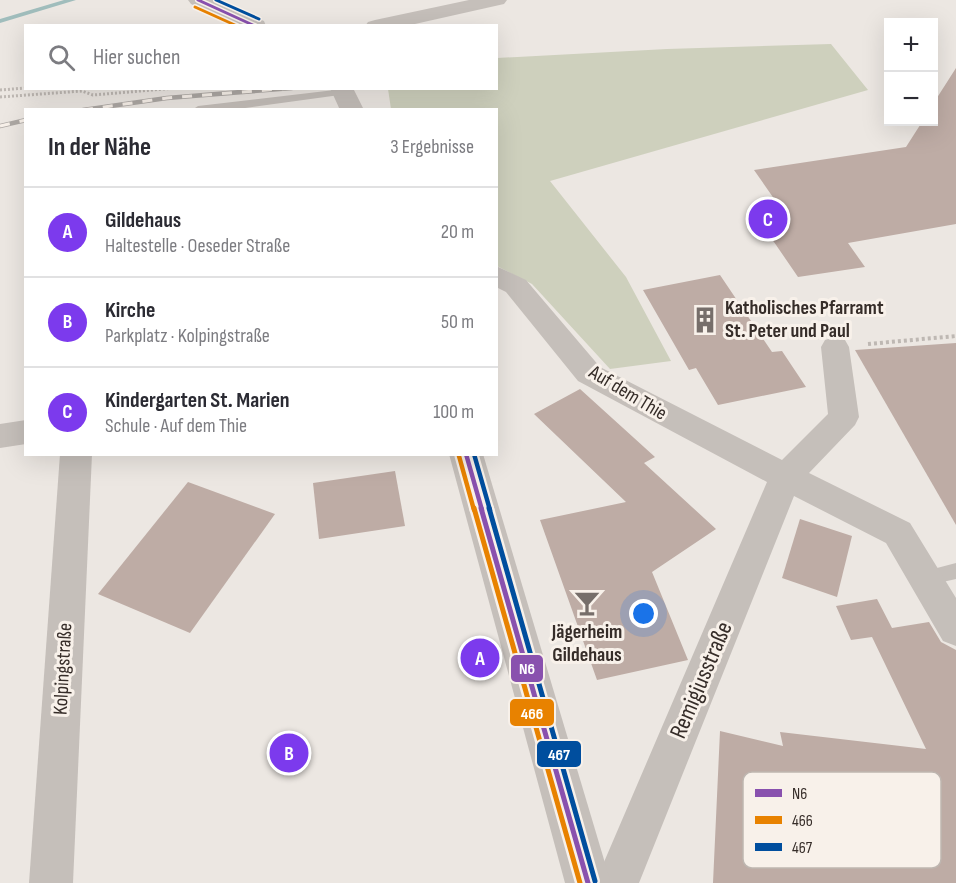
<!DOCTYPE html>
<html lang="de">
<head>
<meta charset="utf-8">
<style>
  body { margin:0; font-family:"Sofia Sans Condensed",sans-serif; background:#f2f2f3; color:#2b2b33 }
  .controls { position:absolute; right:18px; top:18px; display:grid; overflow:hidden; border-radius:0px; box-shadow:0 6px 24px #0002 }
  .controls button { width:54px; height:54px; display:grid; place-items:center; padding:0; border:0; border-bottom:2px solid #e1e1e2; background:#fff; color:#2b2b33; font:30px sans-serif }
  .you { position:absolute; left:644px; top:614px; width:21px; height:21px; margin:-15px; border:4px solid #fff; border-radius:50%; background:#1a73e8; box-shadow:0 0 0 9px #1a73e833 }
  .badge { display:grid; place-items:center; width:39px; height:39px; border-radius:50%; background:#7c3aed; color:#fff; font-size:20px; font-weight:700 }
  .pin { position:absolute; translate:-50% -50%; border:3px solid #fff; box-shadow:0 2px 6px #0006 }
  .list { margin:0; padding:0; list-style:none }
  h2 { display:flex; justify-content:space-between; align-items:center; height:78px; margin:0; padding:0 24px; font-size:26px }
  h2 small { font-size:20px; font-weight:400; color:#7c7c81 }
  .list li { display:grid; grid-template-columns:39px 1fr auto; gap:18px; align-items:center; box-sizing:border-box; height:90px; padding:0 24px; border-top:2px solid #e1e1e2 }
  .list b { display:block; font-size:22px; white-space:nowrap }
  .list p { margin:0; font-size:20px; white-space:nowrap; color:#7c7c81 }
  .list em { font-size:20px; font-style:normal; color:#7c7c81 }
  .icon { flex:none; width:33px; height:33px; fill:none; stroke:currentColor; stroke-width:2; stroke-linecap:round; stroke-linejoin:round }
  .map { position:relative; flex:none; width:956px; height:883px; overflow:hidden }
  .search { position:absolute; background:#fff; box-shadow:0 6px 24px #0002; left:24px; top:24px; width:474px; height:66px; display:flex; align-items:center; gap:15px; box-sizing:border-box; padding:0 21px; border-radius:0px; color:#7c7c81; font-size:22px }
  .panel { position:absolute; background:#fff; box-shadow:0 6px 24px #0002; left:24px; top:108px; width:474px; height:348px; border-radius:0px }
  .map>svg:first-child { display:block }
  .green { fill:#ced0bd }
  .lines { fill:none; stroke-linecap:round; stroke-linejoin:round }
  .stream { fill:#a0bdbc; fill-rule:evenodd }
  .building { fill:#beaca5 }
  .path-far1 { stroke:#beb8b3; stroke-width:3; stroke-dasharray:2 2; stroke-linecap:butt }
  .path { stroke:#beb8b3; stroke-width:4; stroke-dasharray:3 3; stroke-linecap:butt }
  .service { fill:#c5bfba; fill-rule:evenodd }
  .minor { fill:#c5bfba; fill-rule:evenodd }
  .tertiary { fill:#c5bfba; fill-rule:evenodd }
  .rail-casing { stroke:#ada8a4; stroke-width:4.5 }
  .rail { stroke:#f8f1ea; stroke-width:3; stroke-dasharray:10; stroke-linecap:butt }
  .bus-1-far2-casing { stroke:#f8f1ea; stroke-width:6 }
  .bus-1-far1-casing { stroke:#f8f1ea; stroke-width:9 }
  .bus-1-casing { stroke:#f8f1ea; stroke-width:10 }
  .bus-2-far2-casing { stroke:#f8f1ea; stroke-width:6 }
  .bus-2-far1-casing { stroke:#f8f1ea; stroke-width:9 }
  .bus-2-casing { stroke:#f8f1ea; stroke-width:10 }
  .bus-3-far2-casing { stroke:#f8f1ea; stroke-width:6 }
  .bus-3-far1-casing { stroke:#f8f1ea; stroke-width:9 }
  .bus-3-casing { stroke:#f8f1ea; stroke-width:10 }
  .bus-1-far2 { stroke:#8951ae; stroke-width:3 }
  .bus-1-far1 { stroke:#8951ae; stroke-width:4.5 }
  .bus-1 { stroke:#8951ae; stroke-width:5 }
  .bus-2-far2 { stroke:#e88200; stroke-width:3 }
  .bus-2-far1 { stroke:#e88200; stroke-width:4.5 }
  .bus-2 { stroke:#e88200; stroke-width:5 }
  .bus-3-far2 { stroke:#004e9e; stroke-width:3 }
  .bus-3-far1 { stroke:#004e9e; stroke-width:4.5 }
  .bus-3 { stroke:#004e9e; stroke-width:5 }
  .labels { text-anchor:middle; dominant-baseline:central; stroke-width:6; stroke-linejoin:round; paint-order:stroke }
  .poi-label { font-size:20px; font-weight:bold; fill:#362d29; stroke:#f8f1ea; text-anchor:start }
  .street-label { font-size:20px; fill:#362d29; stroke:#f8f1ea }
  .near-street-label { font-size:24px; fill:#362d29; stroke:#f8f1ea }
  .key { fill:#f8f1ea; stroke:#beb6b0; stroke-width:1.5 }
  .key-label { font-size:16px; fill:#362d29 }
  .line-badge { stroke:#f8f1ea; stroke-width:2 }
  .badge-label { font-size:16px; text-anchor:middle; font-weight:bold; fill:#fff }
</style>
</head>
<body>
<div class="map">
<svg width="956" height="883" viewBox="0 0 956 883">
  <rect width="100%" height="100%" fill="#ece7e2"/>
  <path class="green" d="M 831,44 L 868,90 L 550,181 L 626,277 L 671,361 L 610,369 L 532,284 L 497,266 L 496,110 L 391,109 L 388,89 L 496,88 L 497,58 L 667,49 Z"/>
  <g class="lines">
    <path class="stream" d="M 64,0 L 76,0 L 0,23 L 0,19 Z"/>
  </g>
  <g class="building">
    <path d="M 956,68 L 956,224 L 848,243 L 865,267 L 798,277 L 750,207 L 777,203 L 754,170 L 906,147 L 922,122 L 933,122 L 933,104 Z"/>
    <path d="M 720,275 L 772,352 L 782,351 L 806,387 L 718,405 L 696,368 L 689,370 L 643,290 Z"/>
    <path d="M 956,343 L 956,525 L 855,350 Z"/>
    <path d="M 580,389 L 655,457 L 644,463 L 716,529 L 652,572 L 688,660 L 597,680 L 540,520 L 626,502 L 534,414 Z"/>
    <path d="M 395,471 L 405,526 L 319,539 L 313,483 Z"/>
    <path d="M 188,482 L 275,514 L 190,633 L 98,594 Z"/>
    <path d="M 800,519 L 852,536 L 837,597 L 782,578 Z"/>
    <path d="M 877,599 L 892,628 L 929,622 L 941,642 L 956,650 L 956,883 L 713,883 L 720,731 L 783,746 L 780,732 L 926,749 L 872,637 L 851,640 L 836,606 Z"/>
  </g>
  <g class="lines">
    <g class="path-far1">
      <path d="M 0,90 L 26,88"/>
      <path d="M 0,97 L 82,91 L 93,95 L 176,88"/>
    </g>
    <path class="path" d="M 868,344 L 956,336"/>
    <g class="service">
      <path d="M 343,89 L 349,92 L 347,94 L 231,110 L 192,110 L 198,106 Z"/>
      <path d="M 956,563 L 956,579 L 925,586 L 918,583 L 916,578 L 918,573 Z"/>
    </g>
    <g class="minor">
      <path d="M 469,0 L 507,0 L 504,4 L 406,26 L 365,26 L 368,22 L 375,20 Z"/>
      <path d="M 496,266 L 526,280 L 600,367 L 782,460 L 828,414 L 821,347 L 825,340 L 835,337 L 845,340 L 849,347 L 859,417 L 855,425 L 809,473 L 910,523 L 956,598 L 956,646 L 943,641 L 886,543 L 794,496 L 639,883 L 595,883 L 767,482 L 578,381 L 506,292 L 496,287 Z"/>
      <path d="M 26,420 L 26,444 L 0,448 L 0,424 Z"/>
      <path d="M 60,454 L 92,454 L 73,883 L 29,883 Z"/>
    </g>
    <g class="tertiary">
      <path d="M 188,0 L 215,0 L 264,21 L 266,26 L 237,26 L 191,4 Z"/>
      <path d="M 330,88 L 353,88 L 364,110 L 340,110 Z"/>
      <path d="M 449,454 L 483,454 L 611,883 L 565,883 Z"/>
    </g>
    <g class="rail-casing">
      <g id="rail">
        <path d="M 83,110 L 167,98 L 292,88"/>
        <path d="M 0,126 L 26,120"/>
      </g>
    </g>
    <use href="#rail" class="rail"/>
    <g class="bus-1-far2-casing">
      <path id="bus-1-far2" d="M 198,0 L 255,26"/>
    </g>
    <g class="bus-1-far1-casing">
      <path id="bus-1-far1" d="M 466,454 L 482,510"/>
    </g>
    <g class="bus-1-casing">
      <path id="bus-1" d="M 481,508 L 588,883"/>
    </g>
    <g class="bus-2-far2-casing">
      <path id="bus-2-far2" d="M 195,7 L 237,26"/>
    </g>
    <g class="bus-2-far1-casing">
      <path id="bus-2-far1" d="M 459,456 L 474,510"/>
    </g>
    <g class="bus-2-casing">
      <path id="bus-2" d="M 474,508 L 580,883"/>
    </g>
    <g class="bus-3-far2-casing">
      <path id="bus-3-far2" d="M 216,0 L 259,19"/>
    </g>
    <g class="bus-3-far1-casing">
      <path id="bus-3-far1" d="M 474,454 L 490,510"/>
    </g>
    <g class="bus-3-casing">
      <path id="bus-3" d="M 489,508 L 595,881"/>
    </g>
    <use href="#bus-1-far2" class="bus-1-far2"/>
    <use href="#bus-1-far1" class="bus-1-far1"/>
    <use href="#bus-1" class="bus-1"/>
    <use href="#bus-2-far2" class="bus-2-far2"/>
    <use href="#bus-2-far1" class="bus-2-far1"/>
    <use href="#bus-2" class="bus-2"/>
    <use href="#bus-3-far2" class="bus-3-far2"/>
    <use href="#bus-3-far1" class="bus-3-far1"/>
    <use href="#bus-3" class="bus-3"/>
  </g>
  <defs>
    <g id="building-bare" transform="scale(2.07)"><path d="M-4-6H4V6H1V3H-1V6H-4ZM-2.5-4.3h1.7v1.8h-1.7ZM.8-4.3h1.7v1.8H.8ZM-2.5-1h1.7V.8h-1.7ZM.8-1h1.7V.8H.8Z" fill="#766e6a" stroke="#f8f1ea" stroke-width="2.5" paint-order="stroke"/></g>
    <g id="bar-bare" transform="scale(2.07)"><path d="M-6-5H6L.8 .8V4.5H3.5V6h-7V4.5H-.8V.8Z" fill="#766e6a" stroke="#f8f1ea" stroke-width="2.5" paint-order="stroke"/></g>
  </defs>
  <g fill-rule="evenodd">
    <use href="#building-bare" x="705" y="320"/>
    <use href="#bar-bare" x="587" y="603"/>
  </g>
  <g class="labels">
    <g class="poi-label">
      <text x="725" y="308">Katholisches Pfarramt<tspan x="725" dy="23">St. Peter und Paul</tspan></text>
      <text x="587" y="632" text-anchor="middle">Jägerheim<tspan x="587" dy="23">Gildehaus</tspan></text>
    </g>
    <g class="street-label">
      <text transform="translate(628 393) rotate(31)">Auf dem Thie</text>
      <text transform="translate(63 669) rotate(-87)">Kolpingstraße</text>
    </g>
    <g class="near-street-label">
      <text transform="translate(701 680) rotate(-67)">Remigiusstraße</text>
    </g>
  </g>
  <rect x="743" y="772" width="198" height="96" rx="9" class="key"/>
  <rect x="755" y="789" width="27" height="8" fill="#8951ae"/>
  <rect x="755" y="816" width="27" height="8" fill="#e88200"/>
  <rect x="755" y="843" width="27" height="8" fill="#004e9e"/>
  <g class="key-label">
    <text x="792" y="799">N6</text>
    <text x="792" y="826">466</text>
    <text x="792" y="853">467</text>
  </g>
  <g class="line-badge">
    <rect x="510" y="654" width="34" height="29" rx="6" fill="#8951ae"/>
    <rect x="509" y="698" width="46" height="29" rx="6" fill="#e88200"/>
    <rect x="536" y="740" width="46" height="28" rx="6" fill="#004e9e"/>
  </g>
  <g class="badge-label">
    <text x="527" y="674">N6</text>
    <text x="532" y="719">466</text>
    <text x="559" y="760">467</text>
  </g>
</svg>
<div class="controls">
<button>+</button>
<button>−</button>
</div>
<div class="you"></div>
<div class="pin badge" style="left:480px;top:658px">A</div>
<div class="pin badge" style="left:289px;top:753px">B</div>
<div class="pin badge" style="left:768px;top:219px">C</div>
<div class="search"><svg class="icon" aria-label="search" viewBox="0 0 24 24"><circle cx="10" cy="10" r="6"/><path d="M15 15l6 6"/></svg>Hier suchen</div>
<section class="panel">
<h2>In der Nähe<small>3 Ergebnisse</small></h2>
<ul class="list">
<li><span class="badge">A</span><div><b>Gildehaus</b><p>Haltestelle · Oeseder Straße</p></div><em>20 m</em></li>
<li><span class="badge">B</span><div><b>Kirche</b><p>Parkplatz · Kolpingstraße</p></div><em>50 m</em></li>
<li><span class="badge">C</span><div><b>Kindergarten St. Marien</b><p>Schule · Auf dem Thie</p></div><em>100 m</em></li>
</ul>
</section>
</div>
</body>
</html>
